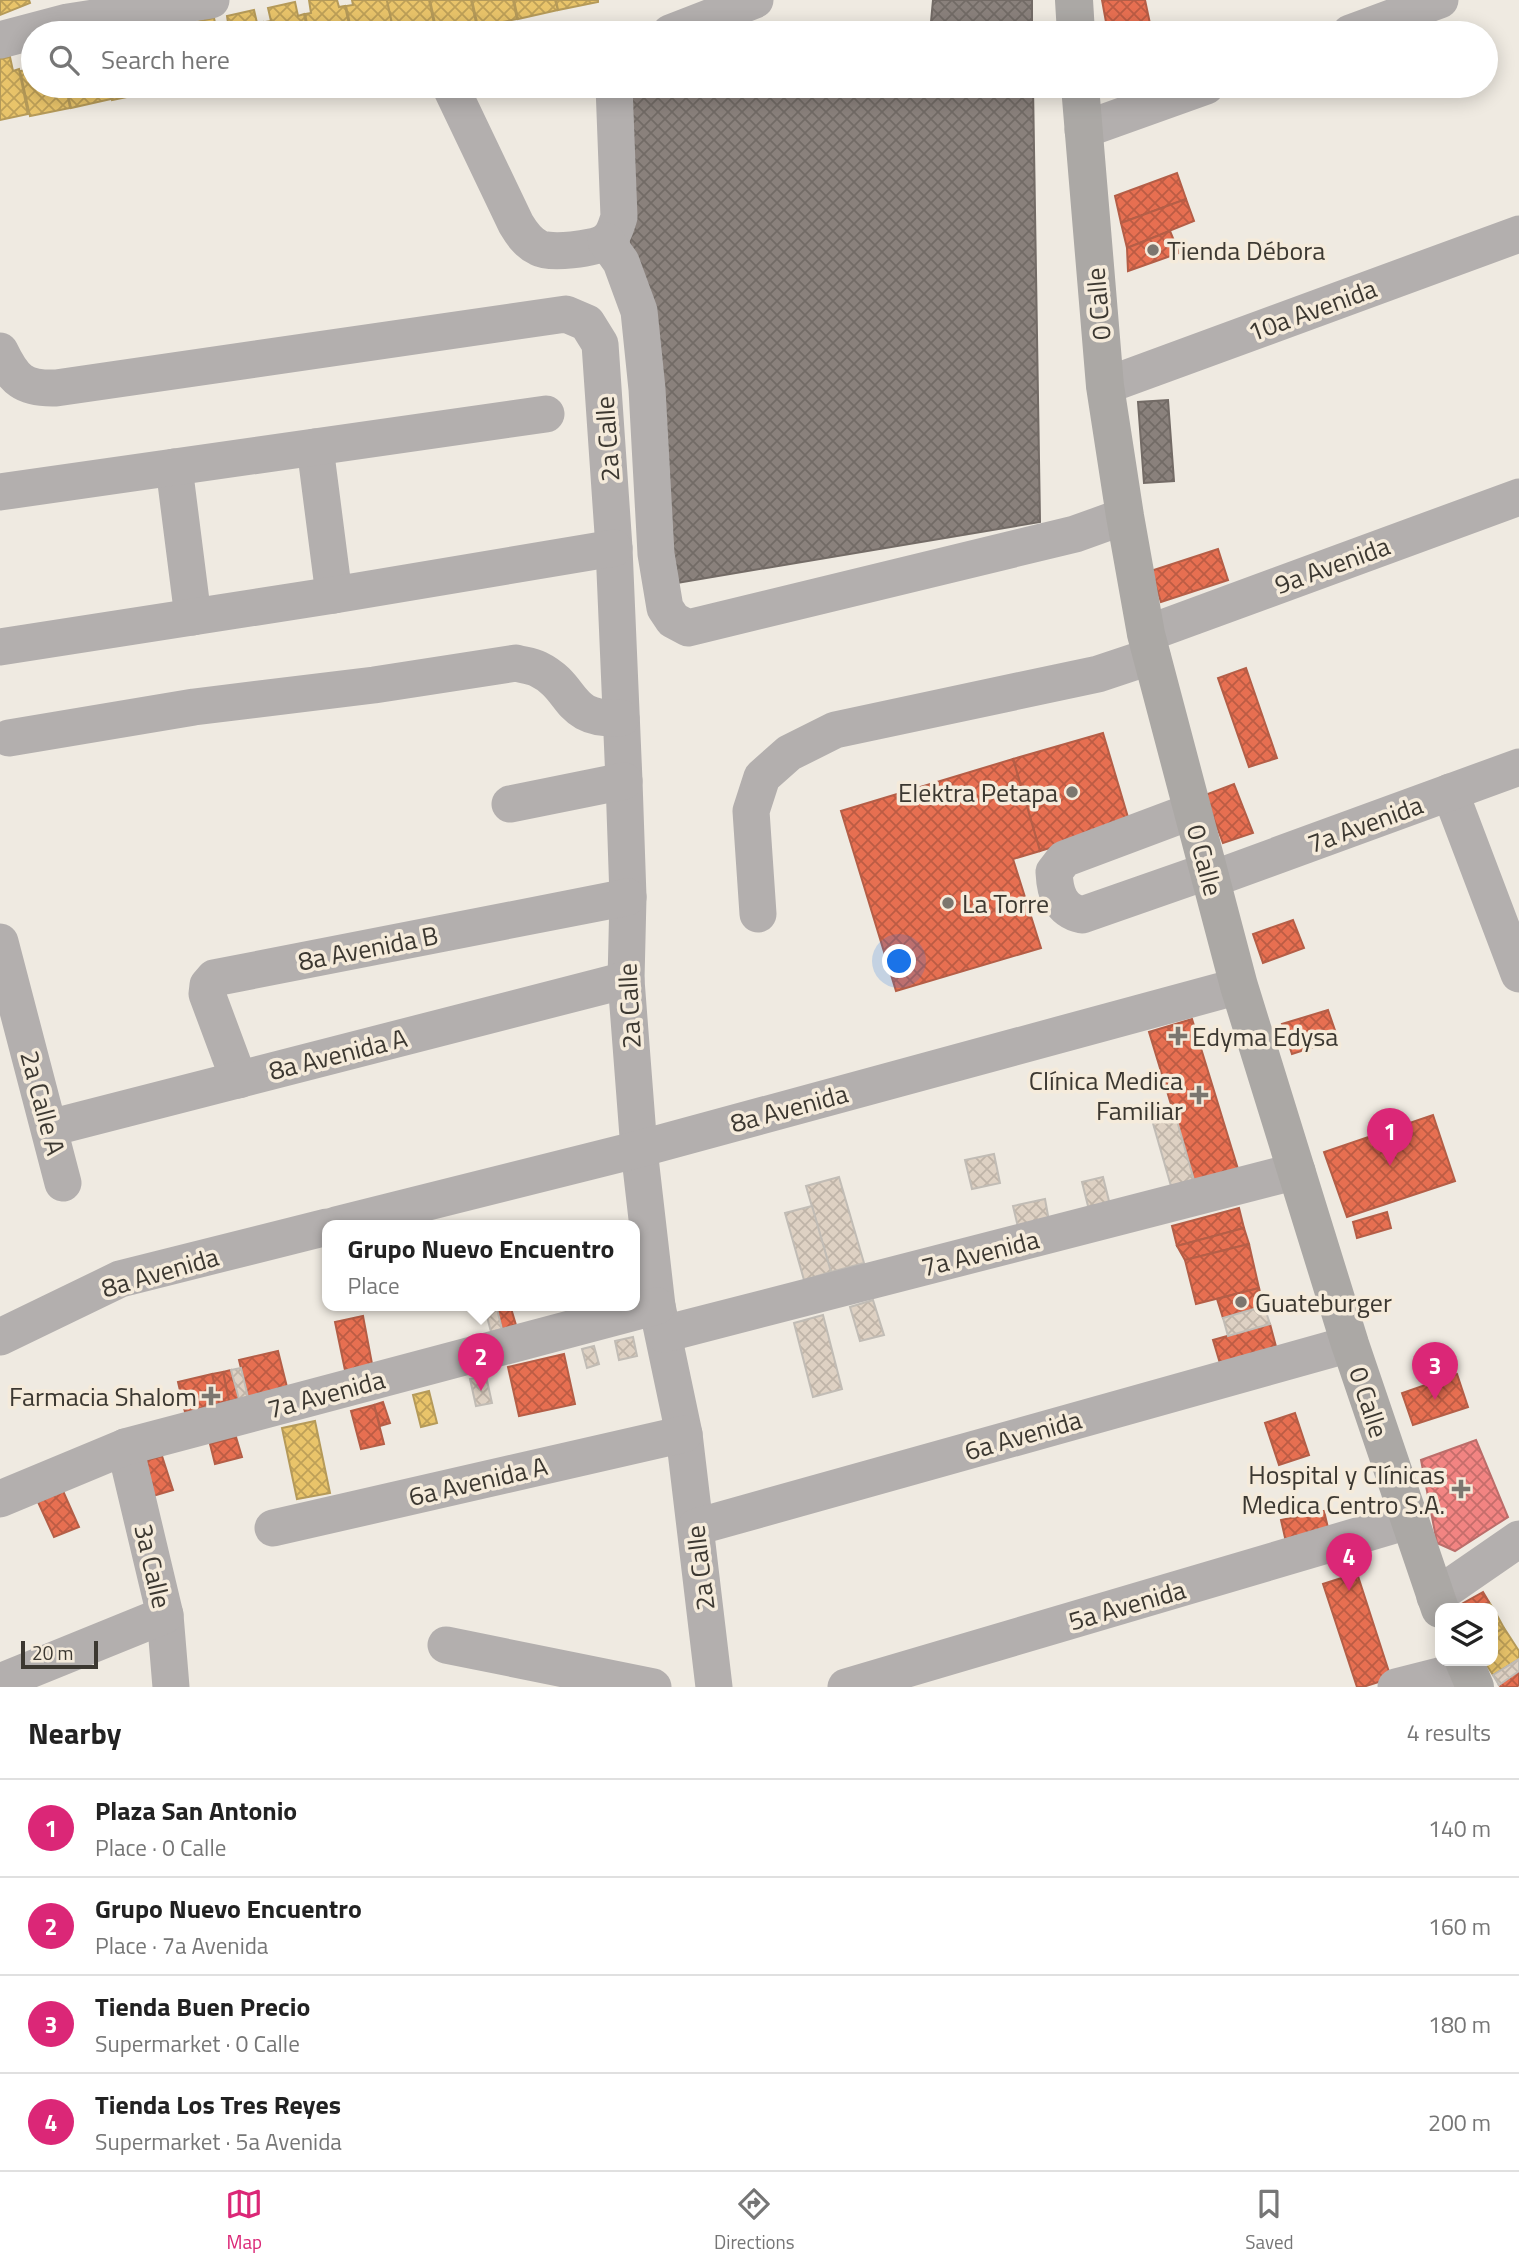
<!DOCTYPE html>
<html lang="en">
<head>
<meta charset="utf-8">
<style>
  body { margin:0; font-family:"Titillium Web",sans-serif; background:#f2f2f2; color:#222 }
  .controls { position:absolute; right:21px; bottom:21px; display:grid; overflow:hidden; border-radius:14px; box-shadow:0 4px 18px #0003 }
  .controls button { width:63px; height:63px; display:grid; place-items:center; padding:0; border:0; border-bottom:2px solid #e0e0e0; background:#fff; color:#222; font:35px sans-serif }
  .scale { position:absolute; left:21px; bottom:18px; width:77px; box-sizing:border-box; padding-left:7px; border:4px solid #3c3831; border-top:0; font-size:19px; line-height:24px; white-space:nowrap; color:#3c3831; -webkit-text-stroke:5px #f5ebdb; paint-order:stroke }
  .you { position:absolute; left:900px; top:962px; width:24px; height:24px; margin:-18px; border:5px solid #fff; border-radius:50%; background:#1a73e8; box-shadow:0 0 0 10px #1a73e833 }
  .badge { display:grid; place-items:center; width:46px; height:46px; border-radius:50%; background:#db2777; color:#fff; font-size:23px; font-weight:700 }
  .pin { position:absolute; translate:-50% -58px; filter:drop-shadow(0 2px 4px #0008) }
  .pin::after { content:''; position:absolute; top:37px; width:24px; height:21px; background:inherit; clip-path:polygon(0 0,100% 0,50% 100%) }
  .popup { position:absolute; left:322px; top:1220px; width:318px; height:91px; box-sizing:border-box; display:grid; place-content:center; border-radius:14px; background:#fff; filter:drop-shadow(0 2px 5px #0005); font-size:23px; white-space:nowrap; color:#767676 }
  .popup b { font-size:26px; color:#222 }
  .popup::after { content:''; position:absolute; left:50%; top:100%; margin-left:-14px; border:14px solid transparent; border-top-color:#fff }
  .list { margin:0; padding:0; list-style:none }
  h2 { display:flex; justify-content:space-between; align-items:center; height:91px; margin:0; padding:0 28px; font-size:30px }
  h2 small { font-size:23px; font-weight:400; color:#767676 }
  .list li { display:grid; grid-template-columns:46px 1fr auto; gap:21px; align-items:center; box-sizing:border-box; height:98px; padding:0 28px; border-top:2px solid #e0e0e0 }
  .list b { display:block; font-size:26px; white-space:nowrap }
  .list p { margin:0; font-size:23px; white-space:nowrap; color:#767676 }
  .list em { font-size:23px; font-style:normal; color:#767676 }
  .icon { flex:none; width:38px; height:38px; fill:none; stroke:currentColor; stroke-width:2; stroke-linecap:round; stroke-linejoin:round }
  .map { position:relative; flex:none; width:1519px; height:1687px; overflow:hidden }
  .search { position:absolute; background:#fff; box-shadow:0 4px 18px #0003; left:21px; right:21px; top:21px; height:77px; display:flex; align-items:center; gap:18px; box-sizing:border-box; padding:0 24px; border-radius:38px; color:#767676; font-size:26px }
  .sheet { height:483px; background:#fff }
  nav { display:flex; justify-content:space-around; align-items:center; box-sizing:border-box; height:98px; border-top:2px solid #e0e0e0; background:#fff; font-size:19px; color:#767676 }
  nav a { display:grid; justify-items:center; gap:4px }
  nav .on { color:#db2777 }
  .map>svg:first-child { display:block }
  .homes { fill:url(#homes-cross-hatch); stroke:#b59a59; stroke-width:2 }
  .shops { fill:url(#shops-cross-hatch); stroke:#b45e47; stroke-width:2 }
  .health { fill:url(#health-cross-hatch); stroke:#bb6d6a; stroke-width:2 }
  .industry { fill:url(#industry-cross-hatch); stroke:#736b66; stroke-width:2 }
  .building { fill:url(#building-cross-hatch); stroke:#c1bcb5; stroke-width:2 }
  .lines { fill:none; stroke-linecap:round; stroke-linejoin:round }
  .minor { stroke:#b3afae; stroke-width:37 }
  .major { stroke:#aba8a5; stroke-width:38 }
  .poi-dot { fill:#7b766f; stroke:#f5ebdb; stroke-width:2.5 }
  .labels { text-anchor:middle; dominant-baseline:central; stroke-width:7; stroke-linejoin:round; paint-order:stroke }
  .poi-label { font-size:26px; fill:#3c3831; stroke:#f5ebdb; text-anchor:start }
  .street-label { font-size:26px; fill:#3c3831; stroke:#f5ebdb }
</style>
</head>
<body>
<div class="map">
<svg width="1519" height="1687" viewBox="0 0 1519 1687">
  <defs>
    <pattern id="homes-cross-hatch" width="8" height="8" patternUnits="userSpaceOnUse" patternTransform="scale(1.75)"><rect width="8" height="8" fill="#e9c46a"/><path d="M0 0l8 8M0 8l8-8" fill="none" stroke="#bea058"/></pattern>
    <pattern id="shops-cross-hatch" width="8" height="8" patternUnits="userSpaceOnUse" patternTransform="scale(1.75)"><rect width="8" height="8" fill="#e76f51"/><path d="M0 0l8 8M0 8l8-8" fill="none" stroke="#bc5c44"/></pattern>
    <pattern id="health-cross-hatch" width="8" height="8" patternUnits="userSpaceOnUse" patternTransform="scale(1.75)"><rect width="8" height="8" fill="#f28482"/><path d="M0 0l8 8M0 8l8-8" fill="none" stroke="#c56d6b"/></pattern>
    <pattern id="industry-cross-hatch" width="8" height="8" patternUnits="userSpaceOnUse" patternTransform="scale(1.75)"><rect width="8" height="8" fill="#8a817c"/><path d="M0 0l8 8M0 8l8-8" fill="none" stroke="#726b66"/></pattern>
    <pattern id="building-cross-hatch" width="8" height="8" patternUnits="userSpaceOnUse" patternTransform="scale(1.75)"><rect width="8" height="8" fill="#ded1c3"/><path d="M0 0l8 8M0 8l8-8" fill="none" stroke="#bfb4a8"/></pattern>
  </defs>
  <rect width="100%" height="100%" fill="#efeae1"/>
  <g class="homes">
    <path d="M 0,0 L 29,0 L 30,3 L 0,15 Z"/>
    <path d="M 309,0 L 337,0 L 339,7 L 345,6 L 351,33 L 309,33 L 305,14 L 311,13 Z"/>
    <path d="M 352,0 L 387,0 L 394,33 L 352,33 L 346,6 L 353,5 Z"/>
    <path d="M 387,0 L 429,0 L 436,33 L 394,33 Z"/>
    <path d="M 430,0 L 471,0 L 477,27 L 437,33 Z"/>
    <path d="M 472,0 L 513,0 L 517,19 L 478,27 Z"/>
    <path d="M 514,0 L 555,0 L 558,10 L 518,19 Z"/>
    <path d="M 556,0 L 598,0 L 598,2 L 558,10 Z"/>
    <path d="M 295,2 L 298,16 L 304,14 L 308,33 L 267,33 L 265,22 L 271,21 L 268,8 Z"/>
    <path d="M 254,10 L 257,23 L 263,22 L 266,33 L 224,33 L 223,30 L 229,29 L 227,16 Z"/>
    <path d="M 214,18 L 217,32 L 223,30 L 224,33 L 188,33 L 186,24 Z"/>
    <path d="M 173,26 L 175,33 L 146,33 L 146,32 Z"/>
    <path d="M 33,55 L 33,86 L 66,86 L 70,108 L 30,116 L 20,71 L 27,70 L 24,57 Z"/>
    <path d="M 10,57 L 13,71 L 19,69 L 28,114 L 0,120 L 0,59 Z"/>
    <path d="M 66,86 L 108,86 L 111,99 L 71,108 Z"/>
    <path d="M 108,86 L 150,86 L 151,92 L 112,100 Z"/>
    <path d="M 150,86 L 180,86 L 152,92 Z"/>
    <path d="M 429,1391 L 437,1423 L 421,1427 L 413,1395 Z"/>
    <path d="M 315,1421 L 330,1493 L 297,1499 L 282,1428 Z"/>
    <path d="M 1489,1602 L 1493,1608 L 1477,1608 Z"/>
    <path d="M 1493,1608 L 1504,1628 L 1493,1634 Z"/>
    <path d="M 1504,1628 L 1519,1651 L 1519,1659 L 1493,1675 L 1484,1661 L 1493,1661 L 1493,1634 Z"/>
  </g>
  <g class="shops">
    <path d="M 1102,0 L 1145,0 L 1152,33 L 1108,33 Z"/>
    <path d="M 1177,173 L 1186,199 L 1121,223 L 1115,196 Z"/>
    <path d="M 1186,199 L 1194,221 L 1127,248 L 1121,223 Z"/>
    <path d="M 1170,231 L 1179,253 L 1128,271 L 1127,248 Z"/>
    <path d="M 1218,549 L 1228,580 L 1161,602 L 1151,571 Z"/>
    <path d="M 1246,668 L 1277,758 L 1249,767 L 1218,678 Z"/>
    <path d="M 1103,733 L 1130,824 L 1040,851 L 1013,759 Z"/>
    <path d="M 1013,759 L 1040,851 L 1013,859 L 1041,948 L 896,991 L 841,811 Z"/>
    <path d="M 1234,784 L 1253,833 L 1223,843 L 1205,795 Z"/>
    <path d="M 1293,920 L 1304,948 L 1263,963 L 1253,934 Z"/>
    <path d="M 1328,1010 L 1338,1039 L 1292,1054 L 1282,1024 Z"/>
    <path d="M 1192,1019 L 1238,1169 L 1194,1180 L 1149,1032 Z"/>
    <path d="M 1433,1115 L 1455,1181 L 1347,1217 L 1324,1152 Z"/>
    <path d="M 1239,1208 L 1244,1228 L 1177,1246 L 1172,1226 Z"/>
    <path d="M 1387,1212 L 1391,1228 L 1357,1238 L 1353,1222 Z"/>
    <path d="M 1244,1228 L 1249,1244 L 1185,1260 L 1177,1246 Z"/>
    <path d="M 1249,1244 L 1259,1288 L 1196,1304 L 1185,1260 Z"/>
    <path d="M 1259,1288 L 1264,1306 L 1223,1318 L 1217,1299 Z"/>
    <path d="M 496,1305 L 510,1305 L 516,1325 L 502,1329 Z"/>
    <path d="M 363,1316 L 373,1369 L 346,1375 L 335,1322 Z"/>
    <path d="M 1270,1324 L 1278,1354 L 1222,1370 L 1213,1340 Z"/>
    <path d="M 278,1351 L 287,1387 L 248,1397 L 239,1360 Z"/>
    <path d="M 564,1354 L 575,1404 L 519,1416 L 508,1367 Z"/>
    <path d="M 231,1370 L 239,1399 L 229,1401 L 223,1372 Z"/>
    <path d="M 223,1372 L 229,1401 L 219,1404 L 212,1374 Z"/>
    <path d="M 212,1374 L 219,1404 L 185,1412 L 178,1382 Z"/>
    <path d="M 1457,1374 L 1468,1407 L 1413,1425 L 1402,1393 Z"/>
    <path d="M 383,1402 L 390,1423 L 380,1426 L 374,1405 Z"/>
    <path d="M 374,1405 L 384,1444 L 361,1449 L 351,1411 Z"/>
    <path d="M 1295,1413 L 1309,1455 L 1279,1465 L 1265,1423 Z"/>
    <path d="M 236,1437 L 242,1457 L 215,1464 L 210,1444 Z"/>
    <path d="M 162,1456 L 173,1490 L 146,1498 L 135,1464 Z"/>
    <path d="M 63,1491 L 79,1527 L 54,1537 L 38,1502 Z"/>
    <path d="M 1324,1511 L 1329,1532 L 1286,1542 L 1281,1520 Z"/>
    <path d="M 1357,1573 L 1391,1678 L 1363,1687 L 1357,1687 L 1323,1584 Z"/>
    <path d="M 1483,1592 L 1489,1602 L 1477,1608 L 1459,1608 L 1460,1605 Z"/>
    <path d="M 1519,1671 L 1519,1685 L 1516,1687 L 1501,1687 L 1499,1685 Z"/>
  </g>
  <path class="health" d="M 1476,1440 L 1508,1517 L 1455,1551 L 1437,1543 L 1421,1460 Z"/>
  <g class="industry">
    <path d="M 933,0 L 1032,0 L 1032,33 L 930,33 Z"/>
    <path d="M 623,86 L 681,86 L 754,91 L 754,86 L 1033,86 L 1040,522 L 647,588 Z"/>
    <path d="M 1168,400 L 1174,481 L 1144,483 L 1138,402 Z"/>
  </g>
  <g class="building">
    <path d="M 1173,1107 L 1194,1180 L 1171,1186 L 1150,1113 Z"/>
    <path d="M 994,1154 L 1000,1183 L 972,1189 L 965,1160 Z"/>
    <path d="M 839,1177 L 864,1263 L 831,1272 L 806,1186 Z"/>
    <path d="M 1103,1177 L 1110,1205 L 1089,1210 L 1082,1182 Z"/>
    <path d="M 1045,1199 L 1049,1221 L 1018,1227 L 1013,1206 Z"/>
    <path d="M 812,1206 L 831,1272 L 804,1280 L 785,1213 Z"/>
    <path d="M 873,1300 L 884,1335 L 860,1341 L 850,1307 Z"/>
    <path d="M 484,1305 L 496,1305 L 502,1329 L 491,1332 Z"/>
    <path d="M 1264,1306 L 1270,1324 L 1228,1336 L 1223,1318 Z"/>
    <path d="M 823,1315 L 842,1389 L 813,1397 L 794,1323 Z"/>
    <path d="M 633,1337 L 637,1356 L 619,1360 L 615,1341 Z"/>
    <path d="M 594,1346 L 599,1364 L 587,1368 L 582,1349 Z"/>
    <path d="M 241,1368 L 248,1397 L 239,1399 L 231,1370 Z"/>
    <path d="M 486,1376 L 492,1403 L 476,1406 L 470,1379 Z"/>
    <path d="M 1519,1659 L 1519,1671 L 1499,1685 L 1493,1675 Z"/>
  </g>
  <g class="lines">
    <g class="minor">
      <path d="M 670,33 L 755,0"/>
      <path d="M 1350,33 L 1440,0"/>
      <path d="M 0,40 L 68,22 L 211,0"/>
      <path d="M 452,90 L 516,224 C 522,234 528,243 539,248 C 550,254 594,249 605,242 C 614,236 616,226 619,217 L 614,86"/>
      <path d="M 1083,130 L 1206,86"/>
      <path d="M 606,241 L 621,262 L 639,311 L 647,389 L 656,554 L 665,608 L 673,620 L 688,628 L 1075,534 L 1125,516"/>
      <path d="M 0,351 C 14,380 23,389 56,388 L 566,314 L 587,323 L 600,344 L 614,548 L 624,781 L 628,897 L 626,980 L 639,1149 L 657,1306 L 684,1434 L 714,1687"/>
      <path d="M 1105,386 L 1519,234"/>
      <path d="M 315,447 L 334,595"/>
      <path d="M 174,467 L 193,617"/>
      <path d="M 0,492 L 546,414"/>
      <path d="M 1146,634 L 1519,497"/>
      <path d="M 0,647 L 334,595 L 614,548"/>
      <path d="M 9,738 L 194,707 L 374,685 L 516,663 C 523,665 532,666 538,669 C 577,688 564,721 621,718"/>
      <path d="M 1450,792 L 1519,974"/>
      <path d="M 510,804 L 624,781"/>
      <path d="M 1192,811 L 1064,859 L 1054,872 C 1055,893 1060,910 1082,915 L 1208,871"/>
      <path d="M 1210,880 L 1519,767"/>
      <path d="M 758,914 L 751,811 L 762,777 L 789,753 L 835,730 L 1098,674 L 1152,656"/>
      <path d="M 0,942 L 63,1183"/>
      <path d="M 239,1080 L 207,994 L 208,985 L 214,978 L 628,897"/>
      <path d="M 50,1128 L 626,980"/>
      <path d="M 336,1225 L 639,1149 L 1239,986"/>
      <path d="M 664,1334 L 1297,1171"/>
      <path d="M 0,1337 L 120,1279 L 327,1227"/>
      <path d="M 125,1447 L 165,1615 L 171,1687"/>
      <path d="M 0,1499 L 125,1447 L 657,1306"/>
      <path d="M 696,1527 L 1350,1344"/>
      <path d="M 273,1528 L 684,1434"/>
      <path d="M 1435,1597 L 1519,1539"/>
      <path d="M 446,1645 L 653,1687"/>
      <path d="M 0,1682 L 165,1615"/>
      <path d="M 846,1687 L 1408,1521"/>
      <path d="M 1396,1687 L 1467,1669"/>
    </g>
    <g class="major">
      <path d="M 1074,0 L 1076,33"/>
      <path d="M 1080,86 L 1105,386 L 1125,516 L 1146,634 L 1239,986 L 1350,1344 L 1440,1609"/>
      <path d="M 1464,1661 L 1475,1687"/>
    </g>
  </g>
  <g class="poi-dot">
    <circle cx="1153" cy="250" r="7"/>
    <circle cx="1072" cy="792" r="7"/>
    <circle cx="948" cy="903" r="7"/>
    <path d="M1174.5 1025.5h7v7h7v7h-7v7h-7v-7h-7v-7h7z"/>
    <path d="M1195.5 1084.5h7v7h7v7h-7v7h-7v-7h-7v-7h7z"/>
    <circle cx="1241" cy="1302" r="7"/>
    <path d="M207.5 1385.5h7v7h7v7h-7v7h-7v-7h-7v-7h7z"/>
    <path d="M1457.5 1478.5h7v7h7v7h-7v7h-7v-7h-7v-7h7z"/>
  </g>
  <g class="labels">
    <g class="poi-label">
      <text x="1167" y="250">Tienda Débora</text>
      <text x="1058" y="792" text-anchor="end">Elektra Petapa</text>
      <text x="962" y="903">La Torre</text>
      <text x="1192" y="1036">Edyma Edysa</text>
      <text x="1183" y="1080" text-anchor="end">Clínica Medica<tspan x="1183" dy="30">Familiar</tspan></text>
      <text x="1255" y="1302">Guateburger</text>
      <text x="197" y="1396" text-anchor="end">Farmacia Shalom</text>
      <text x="1445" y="1474" text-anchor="end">Hospital y Clínicas<tspan x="1445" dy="30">Medica Centro S.A.</tspan></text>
    </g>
    <g class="street-label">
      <text transform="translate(1098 304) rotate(-95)">0 Calle</text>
      <text transform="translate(1312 310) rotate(-20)">10a Avenida</text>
      <text transform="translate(607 439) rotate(-94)">2a Calle</text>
      <text transform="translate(1332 565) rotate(-20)">9a Avenida</text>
      <text transform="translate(1365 824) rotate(-20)">7a Avenida</text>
      <text transform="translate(1205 860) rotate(75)">0 Calle</text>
      <text transform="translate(368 948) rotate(-11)">8a Avenida B</text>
      <text transform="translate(629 1006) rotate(-93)">2a Calle</text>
      <text transform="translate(338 1054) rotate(-14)">8a Avenida A</text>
      <text transform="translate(43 1103) rotate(75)">2a Calle A</text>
      <text transform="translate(789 1108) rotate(-15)">8a Avenida</text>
      <text transform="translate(980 1253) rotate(-14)">7a Avenida</text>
      <text transform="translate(160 1272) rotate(-16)">8a Avenida</text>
      <text transform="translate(326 1394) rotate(-15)">7a Avenida</text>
      <text transform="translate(1369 1402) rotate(72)">0 Calle</text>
      <text transform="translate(1023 1435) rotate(-16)">6a Avenida</text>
      <text transform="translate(478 1481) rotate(-13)">6a Avenida A</text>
      <text transform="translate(153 1566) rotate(77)">3a Calle</text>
      <text transform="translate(700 1568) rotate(-97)">2a Calle</text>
      <text transform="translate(1127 1605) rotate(-16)">5a Avenida</text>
    </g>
  </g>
</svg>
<div class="controls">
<button><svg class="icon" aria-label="layers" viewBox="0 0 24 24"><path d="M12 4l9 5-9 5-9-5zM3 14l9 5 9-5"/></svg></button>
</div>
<div class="scale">20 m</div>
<div class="you"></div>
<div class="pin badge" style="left:1390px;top:1166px">1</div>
<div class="pin badge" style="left:481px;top:1391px">2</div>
<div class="popup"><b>Grupo Nuevo Encuentro</b>Place</div>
<div class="pin badge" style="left:1435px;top:1400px">3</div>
<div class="pin badge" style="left:1349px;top:1591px">4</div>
<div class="search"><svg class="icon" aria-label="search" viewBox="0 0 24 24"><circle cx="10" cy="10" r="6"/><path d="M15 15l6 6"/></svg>Search here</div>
</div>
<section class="sheet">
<h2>Nearby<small>4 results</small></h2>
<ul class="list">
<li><span class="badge">1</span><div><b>Plaza San Antonio</b><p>Place · 0 Calle</p></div><em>140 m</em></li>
<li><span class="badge">2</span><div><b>Grupo Nuevo Encuentro</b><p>Place · 7a Avenida</p></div><em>160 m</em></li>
<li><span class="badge">3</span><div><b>Tienda Buen Precio</b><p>Supermarket · 0 Calle</p></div><em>180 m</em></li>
<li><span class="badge">4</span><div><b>Tienda Los Tres Reyes</b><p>Supermarket · 5a Avenida</p></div><em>200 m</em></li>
</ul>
</section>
<nav>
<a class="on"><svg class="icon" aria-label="map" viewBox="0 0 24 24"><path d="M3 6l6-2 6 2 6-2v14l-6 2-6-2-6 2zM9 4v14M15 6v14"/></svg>Map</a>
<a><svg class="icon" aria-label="directions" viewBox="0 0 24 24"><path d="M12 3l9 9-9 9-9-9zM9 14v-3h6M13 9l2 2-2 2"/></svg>Directions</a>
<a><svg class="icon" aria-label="saved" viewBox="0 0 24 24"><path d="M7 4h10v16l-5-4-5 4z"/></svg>Saved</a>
</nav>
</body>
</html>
